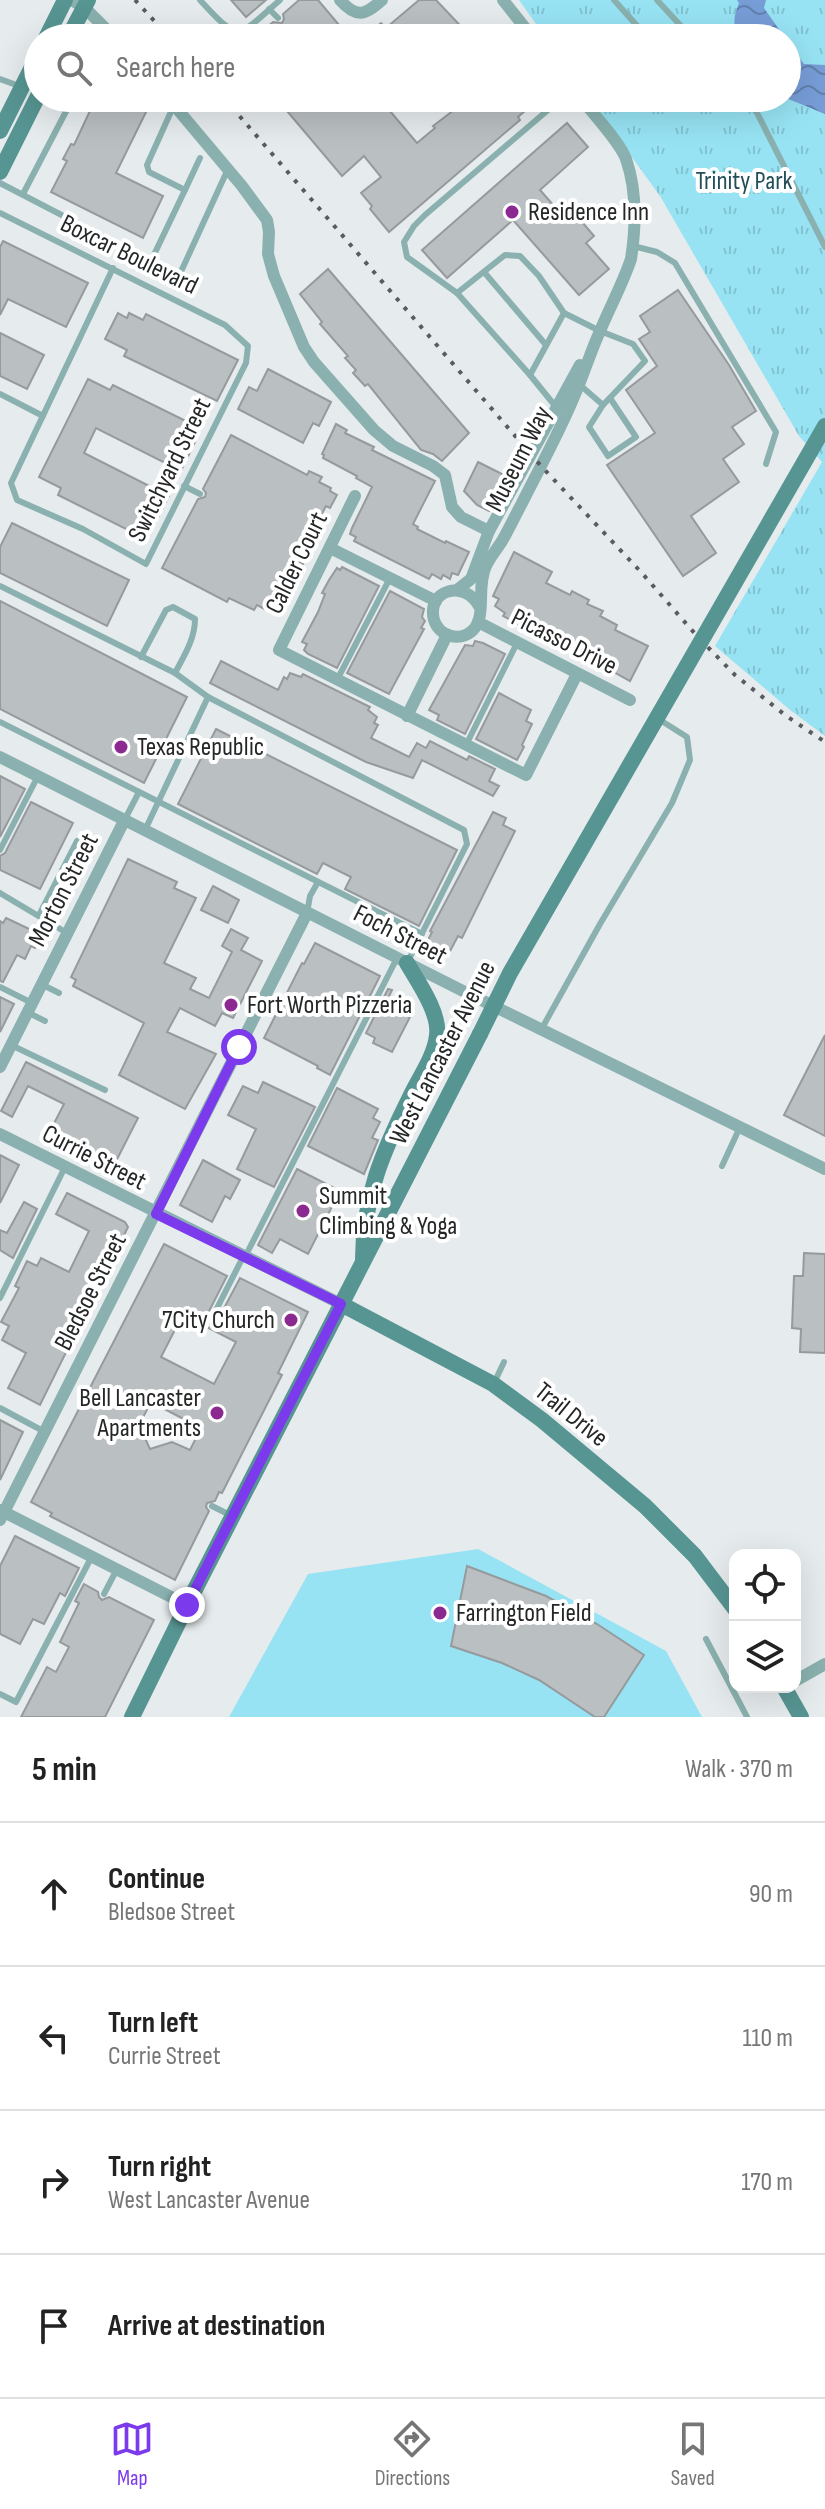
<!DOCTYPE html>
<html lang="en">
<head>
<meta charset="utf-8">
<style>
  body { margin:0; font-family:"Sofia Sans Condensed",sans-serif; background:#f2f2f2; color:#222 }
  .controls { position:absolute; right:24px; bottom:24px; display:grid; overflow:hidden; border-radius:16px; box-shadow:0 8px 32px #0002 }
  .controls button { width:72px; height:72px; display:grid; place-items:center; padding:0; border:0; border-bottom:2px solid #e0e0e0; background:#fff; color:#222; font:40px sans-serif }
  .stop { position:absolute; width:24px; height:24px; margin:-18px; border:6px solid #7c3aed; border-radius:50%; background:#fff }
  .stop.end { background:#7c3aed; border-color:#fff; box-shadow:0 2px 8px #0008 }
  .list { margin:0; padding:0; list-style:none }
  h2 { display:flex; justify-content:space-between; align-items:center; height:104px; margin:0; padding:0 32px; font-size:34px }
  h2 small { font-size:26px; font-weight:400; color:#767676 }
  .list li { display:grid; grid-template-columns:52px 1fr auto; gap:24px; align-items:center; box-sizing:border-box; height:144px; padding:0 32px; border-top:2px solid #e0e0e0 }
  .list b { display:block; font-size:30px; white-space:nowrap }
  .list p { margin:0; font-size:26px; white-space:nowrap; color:#767676 }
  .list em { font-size:26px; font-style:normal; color:#767676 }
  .icon { flex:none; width:44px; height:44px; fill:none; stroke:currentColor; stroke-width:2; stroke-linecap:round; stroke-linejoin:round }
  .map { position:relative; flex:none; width:825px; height:1717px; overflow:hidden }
  .search { position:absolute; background:#fff; box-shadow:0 8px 32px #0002; left:24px; right:24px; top:24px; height:88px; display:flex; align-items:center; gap:20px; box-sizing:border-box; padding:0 28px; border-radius:44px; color:#767676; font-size:30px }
  .sheet { height:680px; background:#fff }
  nav { display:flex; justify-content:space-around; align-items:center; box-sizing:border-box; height:112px; border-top:2px solid #e0e0e0; background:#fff; font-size:22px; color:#767676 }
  nav a { display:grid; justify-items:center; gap:4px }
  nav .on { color:#7c3aed }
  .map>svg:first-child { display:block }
  .green { fill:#97e3f4 }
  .park { fill:url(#park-tufts) }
  .water { fill:url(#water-waves) }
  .building { fill:#babfc2; stroke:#969a9d; stroke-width:2; fill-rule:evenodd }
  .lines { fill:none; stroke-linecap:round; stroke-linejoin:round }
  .lane { stroke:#8ab1af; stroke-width:6 }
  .street { stroke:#8ab1af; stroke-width:12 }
  .secondary { stroke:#579592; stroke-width:16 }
  .rail { stroke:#595b5d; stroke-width:4; stroke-dasharray:4 8; stroke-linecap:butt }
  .secondary-bridge { stroke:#579592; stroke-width:16 }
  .route { stroke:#7c3aed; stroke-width:10 }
  .poi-dot { fill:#8c2991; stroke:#fff; stroke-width:3 }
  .labels { text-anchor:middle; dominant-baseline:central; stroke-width:8; stroke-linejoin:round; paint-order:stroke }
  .park-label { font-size:26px; fill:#244f59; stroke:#fff }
  .poi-label { font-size:26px; fill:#242627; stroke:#fff; text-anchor:start }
  .street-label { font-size:26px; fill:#242627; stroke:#fff }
</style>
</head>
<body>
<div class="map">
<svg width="825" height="1717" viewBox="0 0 825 1717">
  <defs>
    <pattern id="park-tufts" width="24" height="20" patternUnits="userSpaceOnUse" patternTransform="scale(2)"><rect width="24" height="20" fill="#97e3f4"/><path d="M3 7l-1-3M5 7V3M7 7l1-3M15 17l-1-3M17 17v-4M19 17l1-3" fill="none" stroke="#82c3d1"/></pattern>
    <pattern id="water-waves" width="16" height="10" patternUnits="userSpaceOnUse" patternTransform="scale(2)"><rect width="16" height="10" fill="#779dd7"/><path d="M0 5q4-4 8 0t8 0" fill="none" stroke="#6180ae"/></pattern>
  </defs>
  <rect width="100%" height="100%" fill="#e6ebed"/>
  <path class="green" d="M 478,1549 L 666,1651 L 702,1717 L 229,1717 L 308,1574 Z"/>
  <path class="park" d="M 519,0 L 825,0 L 825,736 L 790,710 L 715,646 L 822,462 L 799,436 L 660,196 L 589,98 L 787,98 L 787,38 L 546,38 Z"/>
  <g class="water">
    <path d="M 737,0 L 766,0 L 764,8 L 785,38 L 741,38 C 731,26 734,16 739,3 Z"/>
    <path d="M 787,41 L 804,64 L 825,65 L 825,114 L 786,98 Z"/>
  </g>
  <g class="building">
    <path d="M 231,0 L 266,0 L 246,17 Z"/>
    <path d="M 299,0 L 318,0 L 350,38 L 255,38 L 273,22 L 282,23 L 284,19 L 283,14 Z"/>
    <path d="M 419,0 L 436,0 L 472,38 L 363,38 L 381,23 L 386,28 Z"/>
    <path d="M 96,98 L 150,98 L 147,105 L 149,106 L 116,173 L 163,196 L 143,238 L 51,192 L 67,161 L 63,159 L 71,144 L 74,145 Z"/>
    <path d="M 276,98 L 379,98 L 417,143 L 435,128 L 433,126 L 463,103 L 459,98 L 535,98 L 525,106 L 527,109 L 518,117 L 520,120 L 389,232 L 370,209 L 372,206 L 361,193 L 381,177 L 364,156 L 342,176 Z"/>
    <path d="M 567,123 L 588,147 L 540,190 L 562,215 L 570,208 L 594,236 L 586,243 L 609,269 L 579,295 L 513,220 L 447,278 L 422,250 Z"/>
    <path d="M 3,241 L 88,283 L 66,327 L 8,299 L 0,315 L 0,247 Z"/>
    <path d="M 328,269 L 469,433 L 442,461 L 433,454 L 421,450 L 368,384 L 365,386 L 353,373 L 356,370 L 345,358 L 348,356 L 320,324 L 322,322 L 300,294 Z"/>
    <path d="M 678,290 L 729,365 L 756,411 L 732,427 L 744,444 L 723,459 L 739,482 L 691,516 L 716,553 L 683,576 L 607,465 L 655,433 L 626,390 L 657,366 L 639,339 L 650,332 L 640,316 Z"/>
    <path d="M 118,313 L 127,318 L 129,313 L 143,320 L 146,314 L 238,360 L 217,401 L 124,356 L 127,350 L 105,339 Z"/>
    <path d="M 0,333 L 44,355 L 27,389 L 0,376 Z"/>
    <path d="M 268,369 L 331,402 L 319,426 L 313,423 L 303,443 L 238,409 L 249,387 L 257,391 Z"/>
    <path d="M 88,379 L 110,390 L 113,385 L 198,427 L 193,436 L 197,438 L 181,471 L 96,428 L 84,453 L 169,496 L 152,529 L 147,527 L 142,537 L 58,495 L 61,488 L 39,477 Z"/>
    <path d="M 336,424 L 347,430 L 345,433 L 374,447 L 372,450 L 435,481 L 413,524 L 418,527 L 417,529 L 445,543 L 446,541 L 469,552 L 458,575 L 452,573 L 450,579 L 443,575 L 441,579 L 432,574 L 429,579 L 354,541 L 356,537 L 350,534 L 352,528 L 372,487 L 356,478 L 357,476 L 323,458 L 324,455 L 322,454 Z"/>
    <path d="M 231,435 L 307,475 L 309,471 L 322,477 L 319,482 L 331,488 L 330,491 L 337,495 L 330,508 L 326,506 L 316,525 L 321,527 L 314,540 L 310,537 L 299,561 L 303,564 L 298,575 L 292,572 L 282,591 L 287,593 L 280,607 L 276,605 L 272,613 L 257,605 L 254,610 L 229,598 L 227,602 L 162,568 L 198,499 L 205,497 L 206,493 L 203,489 Z"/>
    <path d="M 478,462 L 504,475 L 501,483 L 503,484 L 489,511 L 477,505 L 464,491 Z"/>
    <path d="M 12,523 L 129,580 L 107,626 L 0,573 L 0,547 Z"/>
    <path d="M 514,552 L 552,572 L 546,583 L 570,595 L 572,591 L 589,600 L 587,604 L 603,611 L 600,616 L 617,625 L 615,630 L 648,646 L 630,681 L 587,657 L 590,650 L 554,632 L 552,637 L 524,622 L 522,626 L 503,616 L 505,613 L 495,606 L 499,599 L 493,596 Z"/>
    <path d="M 342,567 L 379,586 L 337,668 L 308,654 L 304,650 L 307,644 L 302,642 L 318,612 L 325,594 L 322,593 L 329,580 L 337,568 L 340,570 Z"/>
    <path d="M 390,591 L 424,609 L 422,617 L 425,621 L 421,628 L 424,629 L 389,694 L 347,673 Z"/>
    <path d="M 0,601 L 187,697 L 144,783 L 0,709 Z"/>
    <path d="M 475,641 L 483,643 L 505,654 L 465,734 L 437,720 L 439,715 L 429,710 L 465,645 L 473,646 Z"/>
    <path d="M 221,661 L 278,690 L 284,677 L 287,679 L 290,673 L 301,677 L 303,674 L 370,707 L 368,710 L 377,717 L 374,723 L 378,725 L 371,738 L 409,757 L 417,743 L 426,748 L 430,741 L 467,760 L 469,756 L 495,769 L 489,781 L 499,786 L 493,796 L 422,760 L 413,778 L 366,762 L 210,683 Z"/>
    <path d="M 499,693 L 531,710 L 526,721 L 532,724 L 522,745 L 524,747 L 517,760 L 476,739 Z"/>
    <path d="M 216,729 L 457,850 L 419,926 L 345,889 L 351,877 L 323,863 L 317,874 L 178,804 Z"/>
    <path d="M 0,776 L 25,789 L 0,837 Z"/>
    <path d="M 31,802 L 73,823 L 40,889 L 0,870 L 0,856 L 5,853 Z"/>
    <path d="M 493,812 L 506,818 L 503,825 L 515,831 L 462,938 L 458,936 L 447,957 L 425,946 L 432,932 L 430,931 Z"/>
    <path d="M 128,859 L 177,882 L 174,888 L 196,898 L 164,963 L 196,978 L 190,989 L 209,998 L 232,952 L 222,946 L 231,929 L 248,938 L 241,950 L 262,961 L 233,1018 L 222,1013 L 215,1026 L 180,1008 L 167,1032 L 216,1054 L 185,1109 L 119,1075 L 144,1023 L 73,986 L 76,980 L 71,977 Z"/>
    <path d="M 213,886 L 239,900 L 228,923 L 201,910 Z"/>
    <path d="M 6,918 L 42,935 L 35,948 L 31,946 L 25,959 L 17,955 L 3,982 L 0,981 L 0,921 L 3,923 Z"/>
    <path d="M 315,943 L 380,976 L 330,1075 L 317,1068 L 318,1066 L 264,1038 L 302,963 L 304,964 Z"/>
    <path d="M 388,989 L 392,990 L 385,1005 L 410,1017 L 392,1052 L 373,1043 L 375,1038 L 366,1033 Z"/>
    <path d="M 0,997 L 14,1004 L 0,1032 Z"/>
    <path d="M 825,1035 L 825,1136 L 784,1115 Z"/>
    <path d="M 26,1062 L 138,1118 L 111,1171 L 48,1135 L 64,1104 L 28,1086 L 12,1117 L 1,1111 Z"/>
    <path d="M 263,1082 L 315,1107 L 274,1187 L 237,1169 L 256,1129 L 228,1115 L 243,1086 L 258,1093 Z"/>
    <path d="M 337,1088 L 378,1109 L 373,1118 L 380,1122 L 372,1138 L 378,1140 L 364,1174 L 308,1146 Z"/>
    <path d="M 0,1155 L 19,1165 L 0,1203 Z"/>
    <path d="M 203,1160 L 240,1180 L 230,1199 L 225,1196 L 212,1222 L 180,1205 Z"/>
    <path d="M 297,1169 L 340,1191 L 308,1254 L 280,1239 L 272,1253 L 258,1245 Z"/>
    <path d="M 67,1193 L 125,1222 L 128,1227 L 40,1405 L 8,1388 L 26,1353 L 2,1340 L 9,1326 L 1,1322 L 19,1288 L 15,1286 L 27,1261 L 37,1266 L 41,1258 L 69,1272 L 89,1231 L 56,1214 Z"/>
    <path d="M 24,1202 L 37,1209 L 13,1258 L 0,1250 L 0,1230 L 7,1233 Z"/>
    <path d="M 164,1244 L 227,1276 L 205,1319 L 205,1325 L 208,1328 L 215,1325 L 240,1278 L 308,1312 L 278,1373 L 282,1375 L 222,1493 L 219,1492 L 215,1501 L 207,1503 L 206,1507 L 209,1511 L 175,1580 L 50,1516 L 52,1513 L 31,1502 ZM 179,1322 L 193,1330 L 197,1322 L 236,1342 L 214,1384 L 161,1357 ZM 151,1402 L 201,1428 L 190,1450 L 172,1442 L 150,1449 L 139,1425 Z"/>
    <path d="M 804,1253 L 825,1254 L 825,1353 L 800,1352 L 801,1329 L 792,1328 L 794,1276 L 803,1276 Z"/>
    <path d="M 0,1420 L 23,1432 L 0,1480 Z"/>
    <path d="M 15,1536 L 79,1568 L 65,1596 L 60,1593 L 44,1624 L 33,1619 L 20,1644 L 0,1634 L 0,1566 Z"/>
    <path d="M 467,1566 L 546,1596 L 597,1624 L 644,1655 L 604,1717 L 595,1717 L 539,1680 L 502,1663 L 451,1646 Z"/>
    <path d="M 84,1584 L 98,1592 L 99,1597 L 102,1600 L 109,1597 L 154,1620 L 105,1717 L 21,1717 L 47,1667 L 56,1672 L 69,1647 L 60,1642 L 79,1603 L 75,1601 Z"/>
  </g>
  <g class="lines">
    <g class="lane">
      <path d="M 200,0 C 240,44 238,37 280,0"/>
      <path d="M 614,0 L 648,38"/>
      <path d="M 657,0 L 692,38"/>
      <path d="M 269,9 L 278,18"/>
      <path d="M 0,79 L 22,87"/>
      <path d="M 562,98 L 425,215 L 414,226 L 404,242 L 407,257 L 457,293 L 530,375 L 564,313 L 600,331 L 633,344 L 645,361 L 603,405 L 580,385"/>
      <path d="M 746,98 L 753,105 L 825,247"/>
      <path d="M 0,183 L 179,276 L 228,169"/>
      <path d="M 185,190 L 200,158"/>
      <path d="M 23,194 L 73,98"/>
      <path d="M 0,213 L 225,325 L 248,346 L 246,363 L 146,564 L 83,529 L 17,500 L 11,483 L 113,268"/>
      <path d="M 633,246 L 657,252 L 675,263 L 776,432 L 766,464"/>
      <path d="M 151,261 L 185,190 L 149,172 L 147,165 L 174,105"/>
      <path d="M 484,272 L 546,345"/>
      <path d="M 457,293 L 505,255 L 520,256 L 539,276 L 564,313"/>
      <path d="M 530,375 L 556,407"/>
      <path d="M 0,394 L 43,416"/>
      <path d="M 603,405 L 589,427 L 608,456 L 636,437 L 610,398"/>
      <path d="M 184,486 L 200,494"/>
      <path d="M 0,586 L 175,673 L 208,697 L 464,830 L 467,844 L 407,963"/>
      <path d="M 141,657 L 166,610 L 173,607 L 195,619 C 195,639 184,656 175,673"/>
      <path d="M 337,680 L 390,578"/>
      <path d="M 0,722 L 422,934"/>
      <path d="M 466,745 L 517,643"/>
      <path d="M 125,819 L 139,792"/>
      <path d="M 145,830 L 208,697"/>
      <path d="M 0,850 L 38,776"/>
      <path d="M 0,893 L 67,933"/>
      <path d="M 307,913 L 310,896 L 318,882"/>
      <path d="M 39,915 L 77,841"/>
      <path d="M 41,984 L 59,993"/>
      <path d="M 0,987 L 32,1003"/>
      <path d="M 27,1012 L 45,1021"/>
      <path d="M 541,1030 L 600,924 L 672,803 L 690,760 L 687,737 L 660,720"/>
      <path d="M 11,1045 L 105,1090"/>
      <path d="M 722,1166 L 740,1127"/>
      <path d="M 245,1257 L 397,958"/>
      <path d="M 0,1298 L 65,1167"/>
      <path d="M 210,1322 L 243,1257"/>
      <path d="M 495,1381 L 504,1362"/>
      <path d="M 0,1408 L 45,1432"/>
      <path d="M 212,1506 L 232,1516"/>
      <path d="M 104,1594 L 117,1569"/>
      <path d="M 706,1639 L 747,1717"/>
      <path d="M 0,1694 L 16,1702 L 91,1558"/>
    </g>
    <g class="street">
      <path d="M 71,0 L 84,7 L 115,38"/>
      <path d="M 340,0 C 357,19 365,15 382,0"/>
      <path d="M 503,0 L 533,38"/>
      <path d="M 168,98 L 242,186 L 267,220 L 269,232 L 268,254 L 274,276 L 304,347 L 314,362 L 374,430 L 393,446 L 433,466 L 445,475 L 452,507 L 461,517 L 489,531"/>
      <path d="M 355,496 L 279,650 L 526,775 L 577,674"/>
      <path d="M 330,548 L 436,601"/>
      <path d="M 457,590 L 471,579 L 489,531 L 580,365"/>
      <path d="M 479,606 C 464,579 426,590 434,620 C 439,636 460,643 473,630 C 487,616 476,586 486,566 C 490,557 497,549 502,541 C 509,529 515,516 522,503 C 539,469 558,435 573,399 C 583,377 590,353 600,331 C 610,307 623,283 631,259 C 636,226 637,190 626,159 C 620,142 592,113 581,98"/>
      <path d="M 478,622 L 630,700"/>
      <path d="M 407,716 L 447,635"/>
      <path d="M 0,757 L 459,989 L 825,1169"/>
      <path d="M 0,1067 L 125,819"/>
      <path d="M 0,1134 L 341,1304"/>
      <path d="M 0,1510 L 187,1605"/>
      <path d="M 0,1520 L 307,913"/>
      <path d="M 795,1681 L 825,1664"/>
    </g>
    <g class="secondary">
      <path d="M 46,38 L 65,0"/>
      <path d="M 68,38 L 88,0"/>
      <path d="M 0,131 L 38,55"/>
      <path d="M 0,172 L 38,96"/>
      <path d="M 363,1259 C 363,1197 383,1151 410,1097 C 419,1078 435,1056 437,1035 C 440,1013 418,982 407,963"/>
      <path d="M 341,1304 L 493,1384 L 542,1420 L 645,1506 L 695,1556 L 735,1609"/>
      <path d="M 784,1687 L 801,1717"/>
      <path d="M 132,1717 L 187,1605 L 480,1034"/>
    </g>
    <g class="rail">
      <path d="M 135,0 L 170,38"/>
      <path d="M 224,98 L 541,466 L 641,572 L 697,636 L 735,675 L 785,715 L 825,742"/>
    </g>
    <path class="secondary-bridge" d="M 480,1034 L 510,973 L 825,426"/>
  </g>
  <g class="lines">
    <path class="route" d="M 187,1605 L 341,1304 L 156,1214 L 239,1047"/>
  </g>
  <g class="poi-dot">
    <circle cx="512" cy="212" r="8"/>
    <circle cx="121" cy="747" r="8"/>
    <circle cx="231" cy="1005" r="8"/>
    <circle cx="303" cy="1211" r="8"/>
    <circle cx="291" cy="1320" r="8"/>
    <circle cx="217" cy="1413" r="8"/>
    <circle cx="440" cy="1613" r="8"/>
  </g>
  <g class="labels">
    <g class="park-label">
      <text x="744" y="181">Trinity Park</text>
    </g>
    <g class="poi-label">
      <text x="528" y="212">Residence Inn</text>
      <text x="137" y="747">Texas Republic</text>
      <text x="247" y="1005">Fort Worth Pizzeria</text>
      <text x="319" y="1196">Summit<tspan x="319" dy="30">Climbing &amp; Yoga</tspan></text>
      <text x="275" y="1320" text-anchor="end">7City Church</text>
      <text x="201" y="1398" text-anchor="end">Bell Lancaster<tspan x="201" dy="30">Apartments</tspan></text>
      <text x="456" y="1613">Farrington Field</text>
    </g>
    <g class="street-label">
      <text transform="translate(129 255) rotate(26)">Boxcar Boulevard</text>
      <text transform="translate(519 459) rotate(-63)">Museum Way</text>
      <text transform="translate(170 470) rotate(-64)">Switchyard Street</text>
      <text transform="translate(297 563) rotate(-64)">Calder Court</text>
      <text transform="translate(564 642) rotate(27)">Picasso Drive</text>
      <text transform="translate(64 890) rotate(-63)">Morton Street</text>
      <text transform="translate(400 935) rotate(27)">Foch Street</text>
      <text transform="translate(443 1053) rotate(-63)">West Lancaster Avenue</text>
      <text transform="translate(94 1158) rotate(27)">Currie Street</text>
      <text transform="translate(91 1292) rotate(-63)">Bledsoe Street</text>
      <text transform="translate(571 1415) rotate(39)">Trail Drive</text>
    </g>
  </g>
</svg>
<div class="controls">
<button><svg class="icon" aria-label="locate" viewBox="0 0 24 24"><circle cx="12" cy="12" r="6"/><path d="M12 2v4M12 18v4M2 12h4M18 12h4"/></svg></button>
<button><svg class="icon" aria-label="layers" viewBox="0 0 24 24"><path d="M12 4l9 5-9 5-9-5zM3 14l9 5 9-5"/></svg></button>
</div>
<div class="stop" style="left:239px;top:1047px"></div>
<div class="stop end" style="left:187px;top:1605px"></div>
<div class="search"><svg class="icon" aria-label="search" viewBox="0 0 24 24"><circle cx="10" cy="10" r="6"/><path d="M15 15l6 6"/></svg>Search here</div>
</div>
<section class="sheet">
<h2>5 min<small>Walk · 370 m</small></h2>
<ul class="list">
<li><svg class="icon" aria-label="ahead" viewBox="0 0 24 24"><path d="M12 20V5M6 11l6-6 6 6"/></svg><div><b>Continue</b><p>Bledsoe Street</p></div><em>90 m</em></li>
<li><svg class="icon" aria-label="left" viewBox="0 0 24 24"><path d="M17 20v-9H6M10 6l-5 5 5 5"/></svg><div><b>Turn left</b><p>Currie Street</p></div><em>110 m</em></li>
<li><svg class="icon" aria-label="right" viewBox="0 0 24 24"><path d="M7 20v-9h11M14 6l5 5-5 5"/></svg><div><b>Turn right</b><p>West Lancaster Avenue</p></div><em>170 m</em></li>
<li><svg class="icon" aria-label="arrive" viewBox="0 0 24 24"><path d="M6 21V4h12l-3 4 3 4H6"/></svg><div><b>Arrive at destination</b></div></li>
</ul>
</section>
<nav>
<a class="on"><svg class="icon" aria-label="map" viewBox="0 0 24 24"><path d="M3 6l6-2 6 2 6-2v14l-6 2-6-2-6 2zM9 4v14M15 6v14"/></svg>Map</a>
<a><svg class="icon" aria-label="directions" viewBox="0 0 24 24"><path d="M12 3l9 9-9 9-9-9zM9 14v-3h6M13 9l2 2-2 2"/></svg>Directions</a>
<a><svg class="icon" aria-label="saved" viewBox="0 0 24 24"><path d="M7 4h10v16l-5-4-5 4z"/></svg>Saved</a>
</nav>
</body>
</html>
